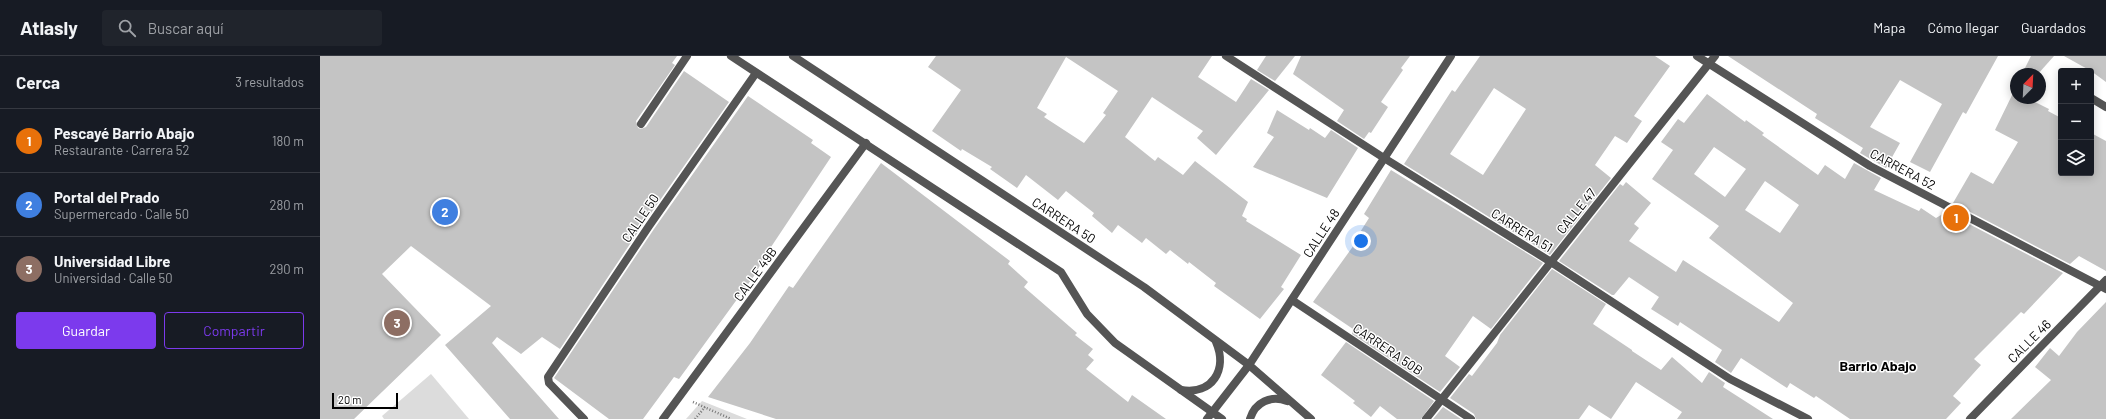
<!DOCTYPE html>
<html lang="es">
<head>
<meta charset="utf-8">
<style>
  body { margin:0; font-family:Barlow,sans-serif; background:#20242c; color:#f1f3f6 }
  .controls { position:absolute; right:12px; top:12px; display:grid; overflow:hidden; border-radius:4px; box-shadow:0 2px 10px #0003 }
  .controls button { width:36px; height:36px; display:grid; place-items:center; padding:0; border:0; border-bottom:1px solid #363941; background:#171b24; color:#f1f3f6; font:20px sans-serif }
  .compass { position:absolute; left:1690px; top:12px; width:36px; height:36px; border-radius:50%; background:#171b24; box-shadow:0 2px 10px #0003; rotate:24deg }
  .scale { position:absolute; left:12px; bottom:10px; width:66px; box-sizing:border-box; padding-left:4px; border:2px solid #000; border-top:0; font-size:11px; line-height:14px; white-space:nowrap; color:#000; -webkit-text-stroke:3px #fff; paint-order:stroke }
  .you { position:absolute; left:1041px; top:185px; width:14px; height:14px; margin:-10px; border:3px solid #fff; border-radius:50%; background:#1a73e8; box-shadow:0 0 0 6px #1a73e833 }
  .badge { display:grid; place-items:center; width:26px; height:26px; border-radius:50%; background:#7c3aed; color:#fff; font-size:13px; font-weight:700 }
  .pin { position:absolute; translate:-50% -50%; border:2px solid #fff; box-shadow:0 1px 4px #0006 }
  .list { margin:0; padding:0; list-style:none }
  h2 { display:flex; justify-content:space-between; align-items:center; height:52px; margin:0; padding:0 16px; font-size:17px }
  h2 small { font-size:13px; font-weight:400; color:#9ea1a6 }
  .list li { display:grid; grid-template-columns:26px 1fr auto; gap:12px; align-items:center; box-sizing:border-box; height:64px; padding:0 16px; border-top:1px solid #363941 }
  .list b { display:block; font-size:15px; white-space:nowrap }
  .list p { margin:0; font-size:13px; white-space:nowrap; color:#9ea1a6 }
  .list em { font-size:13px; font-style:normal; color:#9ea1a6 }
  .actions { display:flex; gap:8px; padding:12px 16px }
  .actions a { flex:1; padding:9px 0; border:1px solid #7c3aed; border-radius:4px; text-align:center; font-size:14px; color:#7c3aed }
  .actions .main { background:#7c3aed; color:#fff }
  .icon { flex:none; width:22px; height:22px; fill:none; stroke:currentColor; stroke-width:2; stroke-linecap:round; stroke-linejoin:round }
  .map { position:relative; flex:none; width:1786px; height:363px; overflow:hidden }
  header { display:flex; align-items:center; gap:24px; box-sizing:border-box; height:56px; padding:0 20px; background:#171b24; border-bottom:1px solid #363941 }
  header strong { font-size:19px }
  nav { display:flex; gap:22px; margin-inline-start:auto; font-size:14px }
  .search { width:280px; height:36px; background:#20242c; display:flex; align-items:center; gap:10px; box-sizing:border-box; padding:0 14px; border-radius:4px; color:#9ea1a6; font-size:15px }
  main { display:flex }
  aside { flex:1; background:#171b24 }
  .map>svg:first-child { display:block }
  .green { fill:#dcdcdc }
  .building { fill:#c4c4c4; fill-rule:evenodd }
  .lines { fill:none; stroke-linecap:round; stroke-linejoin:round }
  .path { stroke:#777; stroke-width:2.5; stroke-dasharray:1 2; stroke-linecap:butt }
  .service { stroke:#555; stroke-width:8 }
  .minor { stroke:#555; stroke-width:8 }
  .tertiary { stroke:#555; stroke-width:8 }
  .labels { text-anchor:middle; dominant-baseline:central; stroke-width:3; stroke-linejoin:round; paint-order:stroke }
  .street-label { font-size:13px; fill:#000; stroke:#fff }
  .neighbourhood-label { font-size:14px; font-weight:bold; fill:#000; stroke:#fff }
</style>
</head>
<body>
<header>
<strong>Atlasly</strong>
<div class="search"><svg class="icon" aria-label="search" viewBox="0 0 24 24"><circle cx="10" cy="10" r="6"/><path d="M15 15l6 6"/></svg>Buscar aquí</div>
<nav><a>Mapa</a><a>Cómo llegar</a><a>Guardados</a></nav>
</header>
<main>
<aside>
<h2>Cerca<small>3 resultados</small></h2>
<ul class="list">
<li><span class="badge" style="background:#e8710a">1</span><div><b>Pescayé Barrio Abajo</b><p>Restaurante · Carrera 52</p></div><em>180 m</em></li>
<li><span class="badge" style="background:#3f7fe0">2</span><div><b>Portal del Prado</b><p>Supermercado · Calle 50</p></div><em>280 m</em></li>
<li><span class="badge" style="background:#8d6e63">3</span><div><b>Universidad Libre</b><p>Universidad · Calle 50</p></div><em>290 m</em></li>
</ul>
<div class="actions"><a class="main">Guardar</a><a>Compartir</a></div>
</aside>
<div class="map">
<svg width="1786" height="363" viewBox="0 0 1786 363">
  <rect width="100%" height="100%" fill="#fff"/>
  <g class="green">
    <path d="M 111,318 L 149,363 L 64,363 L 62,360 Z"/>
    <path d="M 382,345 L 427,363 L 366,363 Z"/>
  </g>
  <g class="building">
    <path d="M 0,0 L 357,0 L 352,7 L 355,9 L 316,65 L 318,72 L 321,73 L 326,71 L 364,15 L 409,46 L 324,167 L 240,293 L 222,281 L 201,298 L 177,281 L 172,287 L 239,363 L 190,363 L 125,289 L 171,250 L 91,190 L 62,218 L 121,279 L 34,363 L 0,363 Z"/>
    <path d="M 616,0 L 892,0 L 878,21 L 916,46 L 931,23 L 949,34 L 896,99 L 877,82 L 883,75 L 832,41 L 805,81 L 835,105 L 838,101 L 863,119 L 875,105 L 928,146 L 922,160 L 927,163 L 926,165 L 981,199 L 961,231 L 964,233 L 940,263 L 894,230 L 896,227 L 869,206 L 868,208 L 850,194 L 846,198 L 826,182 L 822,187 L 798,169 L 792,177 L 772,160 L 774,157 L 746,135 L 738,144 L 706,119 L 697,132 L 670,113 L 672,111 L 642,93 L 641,95 L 612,75 L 641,34 L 608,11 ZM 746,1 L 798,35 L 783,57 L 786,59 L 764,87 L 724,61 L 727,58 L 717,52 Z"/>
    <path d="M 946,0 L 975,0 L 955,25 L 937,14 Z"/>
    <path d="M 981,0 L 1090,0 L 1081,12 L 1083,14 L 1061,46 L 1068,51 L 1051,77 L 1049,76 L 1044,83 L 1017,65 L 1024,54 L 973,18 Z"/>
    <path d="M 1160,0 L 1335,0 L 1350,10 L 1314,60 L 1322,65 L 1307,87 L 1295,80 L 1275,109 L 1291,122 L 1230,199 L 1084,108 L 1132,34 L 1135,36 ZM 1174,32 L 1206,53 L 1163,119 L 1130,98 Z"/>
    <path d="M 1408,0 L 1678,0 L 1646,58 L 1643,56 L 1610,116 L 1590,106 L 1622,48 L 1580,24 L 1550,71 L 1580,87 L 1566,112 L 1540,97 L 1543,92 L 1495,62 L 1497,58 Z"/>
    <path d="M 1711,0 L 1734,0 L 1718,18 L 1702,18 Z"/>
    <path d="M 1744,0 L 1786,0 L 1786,26 L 1771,15 Z"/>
    <path d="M 1696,31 L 1696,42 L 1707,42 L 1729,53 L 1728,55 L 1741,62 L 1741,117 L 1771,117 L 1771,77 L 1786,85 L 1786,215 L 1759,200 L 1750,208 L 1633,147 L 1651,116 L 1673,128 L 1698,86 L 1675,74 Z"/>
    <path d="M 1387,38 L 1425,66 L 1426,64 L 1444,77 L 1442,79 L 1498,119 L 1505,109 L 1525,123 L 1534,107 L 1561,122 L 1554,134 L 1599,155 L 1601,152 L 1616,162 L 1626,156 L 1743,217 L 1704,258 L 1701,256 L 1654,303 L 1661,309 L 1633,340 L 1641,347 L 1626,363 L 1530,363 L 1496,340 L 1494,342 L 1470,327 L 1467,332 L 1421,302 L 1411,317 L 1395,306 L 1402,294 L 1360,266 L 1358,270 L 1331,253 L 1339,241 L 1309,221 L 1294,239 L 1292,239 L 1239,205 L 1300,128 L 1303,130 L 1306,126 L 1331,147 L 1314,168 L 1319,172 L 1309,185 L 1356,216 L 1363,204 L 1459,266 L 1473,247 L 1389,182 L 1399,170 L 1332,123 L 1353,94 L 1341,86 L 1358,63 L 1364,67 ZM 1394,91 L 1426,113 L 1405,141 L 1374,118 ZM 1445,125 L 1479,149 L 1460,177 L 1425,154 Z"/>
    <path d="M 428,40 L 493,84 L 491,87 L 511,101 L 447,197 L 434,220 L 359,323 L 354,321 L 323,363 L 289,363 L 234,322 L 334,173 Z"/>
    <path d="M 957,54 L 989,74 L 990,72 L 1005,82 L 1011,74 L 1038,92 L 1007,142 L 933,111 L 954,81 L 947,77 Z"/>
    <path d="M 561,107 L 690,205 L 688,208 L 708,226 L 704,231 L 757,277 L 755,279 L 773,293 L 768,299 L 774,304 L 766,313 L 808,346 L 812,339 L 846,363 L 456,363 L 388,341 L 430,287 L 469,230 L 473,232 Z"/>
    <path d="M 1071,114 L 1223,207 L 1171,273 L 1153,260 L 1125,300 L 1140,311 L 1120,336 L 1032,278 L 1033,273 L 993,246 L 1039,182 L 1037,181 L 1049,162 L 1044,158 Z"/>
    <path d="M 1232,213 L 1286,248 L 1273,268 L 1312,294 L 1312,295 L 1341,314 L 1352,301 L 1382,327 L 1389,316 L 1405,327 L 1403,331 L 1453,363 L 1357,363 L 1362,356 L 1316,326 L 1291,363 L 1269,349 L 1259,363 L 1156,363 L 1154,358 L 1130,342 L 1149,318 L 1152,320 L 1177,287 L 1180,279 Z"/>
    <path d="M 1786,246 L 1786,363 L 1691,363 L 1731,324 L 1715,311 L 1730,292 L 1739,300 L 1757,276 Z"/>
    <path d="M 1026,286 L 1114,345 L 1101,363 L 1077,363 L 1060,350 L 1051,361 L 1033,347 L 1035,345 L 1001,319 Z"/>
    <path d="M 1123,351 L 1141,363 L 1113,363 Z"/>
  </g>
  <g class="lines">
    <g class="path">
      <path d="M 373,346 L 411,363"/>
      <path d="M 375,363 L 385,351"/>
    </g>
    <g class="service">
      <path d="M 1771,42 L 1786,51"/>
      <path d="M 321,68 L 367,0"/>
    </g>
    <g class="minor">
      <path d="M 906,0 L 1064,102 L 1231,206 L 1410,323 L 1488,363"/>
      <path d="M 1377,0 L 1550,110 L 1786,233"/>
      <path d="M 972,244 L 1151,363"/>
      <path d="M 264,363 L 229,327 L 228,321 L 329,170 L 436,17"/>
      <path d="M 343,363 L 546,87"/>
      <path d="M 1106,363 L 1395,0"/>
      <path d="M 1650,363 L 1786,224"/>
    </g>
    <g class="tertiary">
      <path d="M 411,0 L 741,216 L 767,258 L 795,287 L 902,363"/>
      <path d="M 473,0 L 824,231 L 929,309 L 991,363"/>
      <path d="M 861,334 C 892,339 908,314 896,286"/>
      <path d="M 887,363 L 929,309 L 1131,0"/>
      <path d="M 930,363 C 935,346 951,339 967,345"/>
    </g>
  </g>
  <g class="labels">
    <g class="street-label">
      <text transform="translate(1583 113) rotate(28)">CARRERA 52</text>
      <text transform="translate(1256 155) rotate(-51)">CALLE 47</text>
      <text transform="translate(320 162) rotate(-56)">CALLE 50</text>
      <text transform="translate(744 164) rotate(33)">CARRERA 50</text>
      <text transform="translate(1202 174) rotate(32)">CARRERA 51</text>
      <text transform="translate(1001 177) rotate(-57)">CALLE 48</text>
      <text transform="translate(435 218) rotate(-54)">CALLE 49B</text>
      <text transform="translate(1709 285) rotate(-45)">CALLE 46</text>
      <text transform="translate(1068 293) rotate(34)">CARRERA 50B</text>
    </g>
    <g class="neighbourhood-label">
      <text x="1558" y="309">Barrio Abajo</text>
    </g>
  </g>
</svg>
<div class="controls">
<button>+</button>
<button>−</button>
<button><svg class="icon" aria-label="layers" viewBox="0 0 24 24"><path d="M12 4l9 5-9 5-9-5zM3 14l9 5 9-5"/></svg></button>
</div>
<svg class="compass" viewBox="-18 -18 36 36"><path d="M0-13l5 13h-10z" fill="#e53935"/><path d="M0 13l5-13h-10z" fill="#9ea1a6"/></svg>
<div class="scale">20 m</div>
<div class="you"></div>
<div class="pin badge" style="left:1636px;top:162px;background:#e8710a">1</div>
<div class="pin badge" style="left:125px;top:156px;background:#3f7fe0">2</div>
<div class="pin badge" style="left:77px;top:267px;background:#8d6e63">3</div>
</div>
</main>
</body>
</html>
